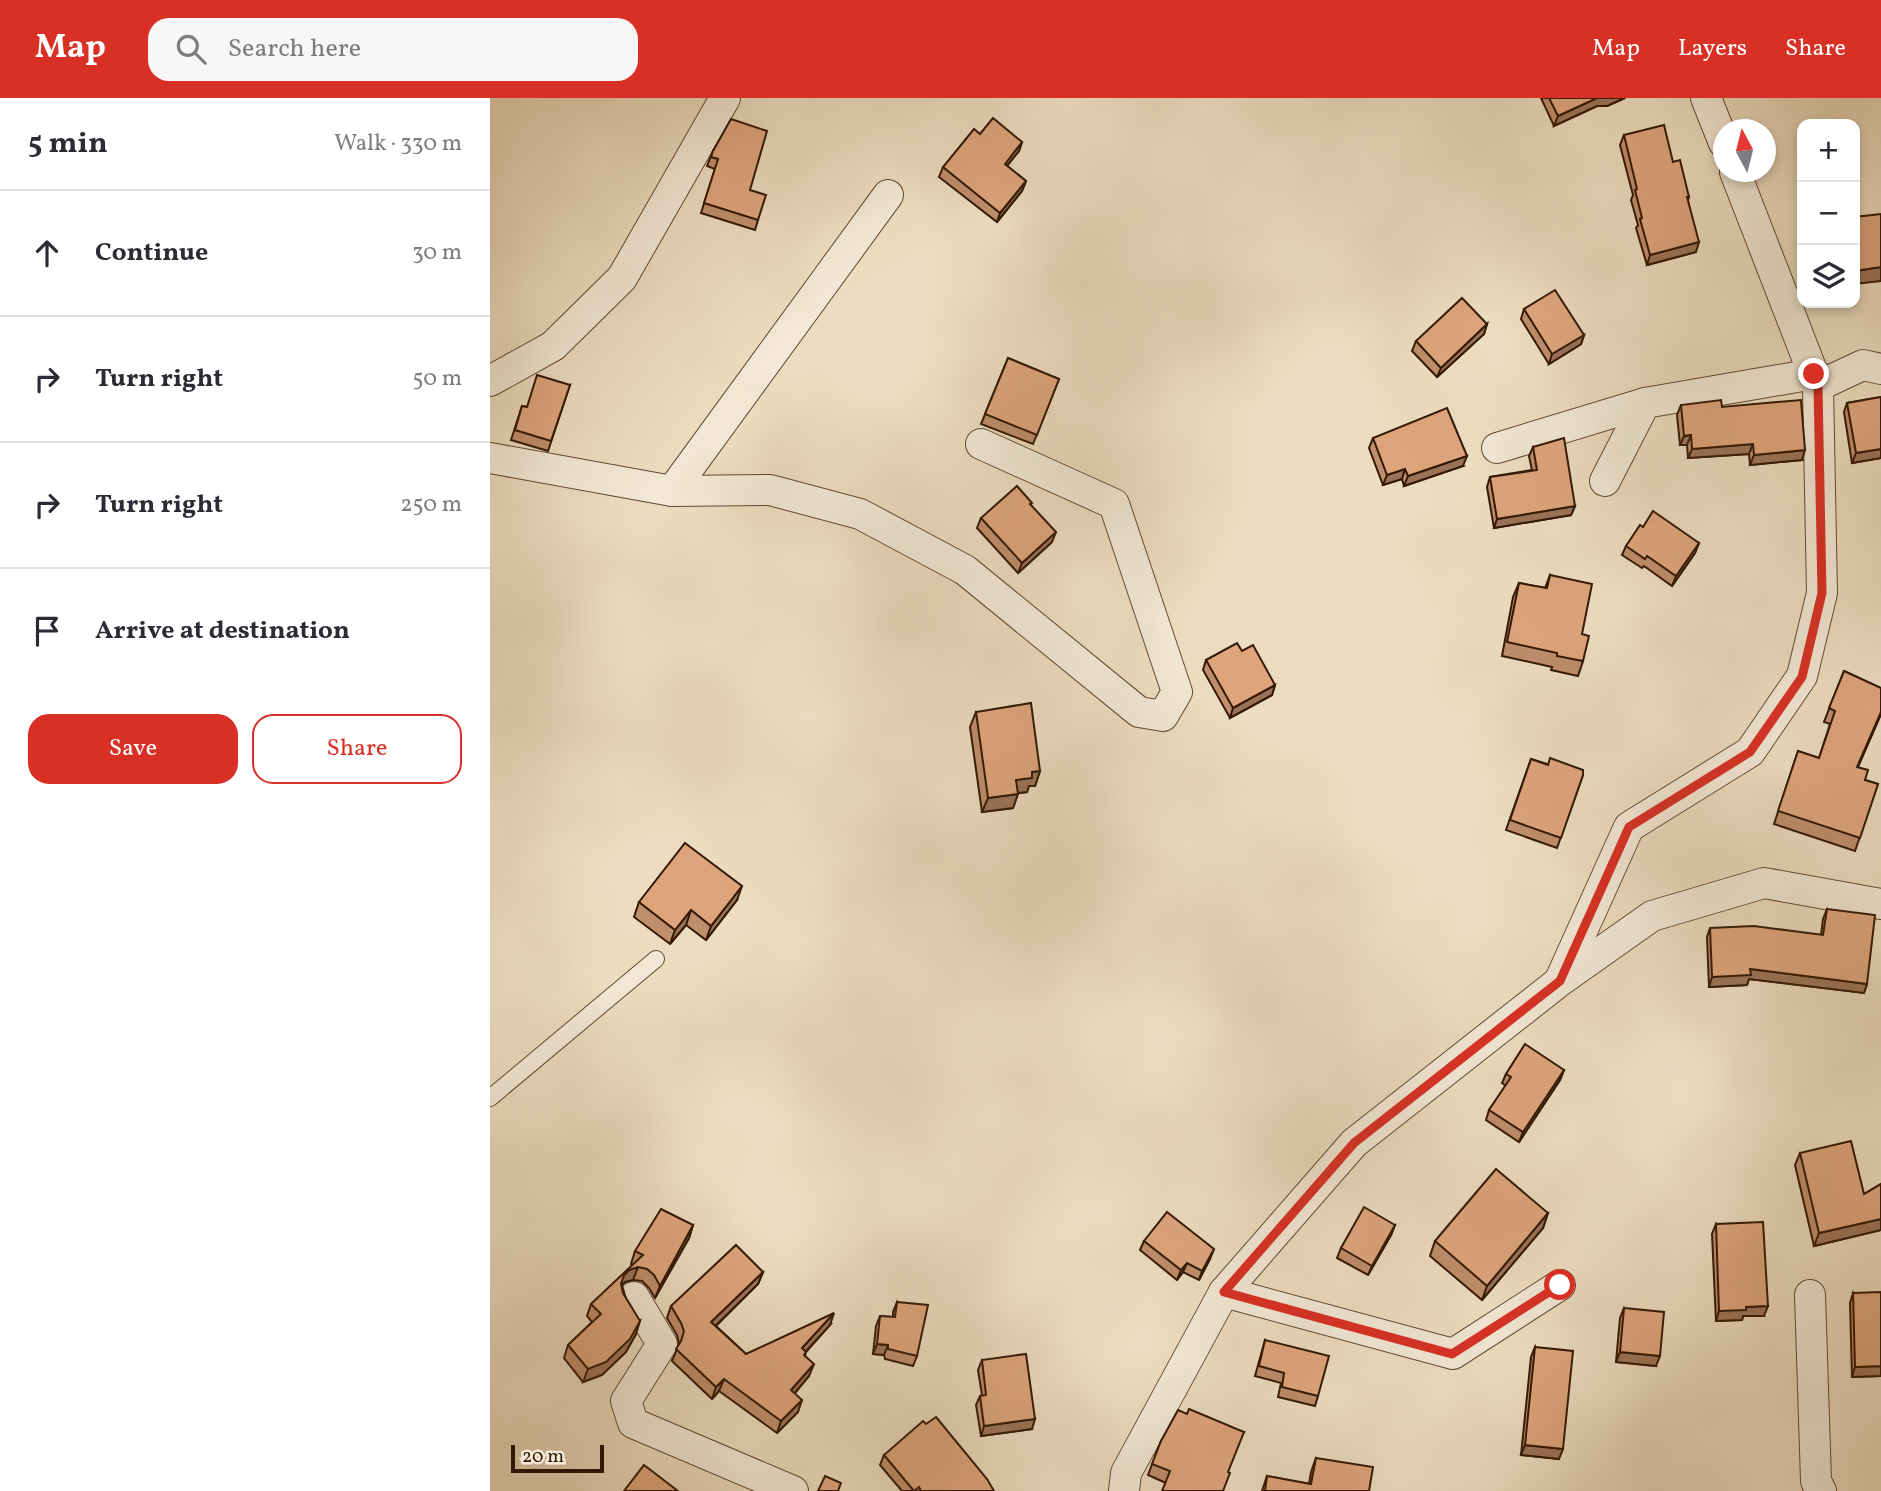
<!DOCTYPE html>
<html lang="en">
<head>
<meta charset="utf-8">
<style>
  body { margin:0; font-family:Vollkorn,serif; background:#f7f7f7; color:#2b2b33 }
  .controls { position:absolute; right:21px; top:21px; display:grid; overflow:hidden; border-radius:14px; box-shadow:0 4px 10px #0003 }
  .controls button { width:63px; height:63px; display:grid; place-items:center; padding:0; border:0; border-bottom:2px solid #e1e1e2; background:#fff; color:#2b2b33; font:35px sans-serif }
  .compass { position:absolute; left:1223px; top:21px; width:63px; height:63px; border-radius:50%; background:#fff; box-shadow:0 4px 10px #0003; rotate:353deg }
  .scale { position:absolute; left:21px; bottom:18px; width:93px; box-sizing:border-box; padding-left:7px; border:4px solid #331804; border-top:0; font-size:19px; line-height:24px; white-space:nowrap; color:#331804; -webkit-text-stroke:5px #f3e9d6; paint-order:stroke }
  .stop { position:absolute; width:21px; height:21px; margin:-16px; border:5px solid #d93025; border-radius:50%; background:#fff }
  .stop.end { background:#d93025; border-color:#fff; box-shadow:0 2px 7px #0008 }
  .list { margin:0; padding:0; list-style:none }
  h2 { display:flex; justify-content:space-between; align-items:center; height:91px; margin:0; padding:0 28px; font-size:30px }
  h2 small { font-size:23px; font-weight:400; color:#7c7c81 }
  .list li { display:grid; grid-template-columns:46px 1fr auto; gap:21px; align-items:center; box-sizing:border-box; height:126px; padding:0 28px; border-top:2px solid #e1e1e2 }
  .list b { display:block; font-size:26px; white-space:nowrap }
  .list em { font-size:23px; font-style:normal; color:#7c7c81 }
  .actions { display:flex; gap:14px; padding:21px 28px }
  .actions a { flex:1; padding:16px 0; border:2px solid #d93025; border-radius:21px; text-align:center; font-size:24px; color:#d93025 }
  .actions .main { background:#d93025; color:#fff }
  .icon { flex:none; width:38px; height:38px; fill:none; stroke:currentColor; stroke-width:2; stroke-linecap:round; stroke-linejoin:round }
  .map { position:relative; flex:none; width:1391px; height:1393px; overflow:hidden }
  header { display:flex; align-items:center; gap:42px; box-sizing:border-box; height:98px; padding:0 35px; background:#d93025; color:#fff }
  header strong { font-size:33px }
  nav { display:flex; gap:38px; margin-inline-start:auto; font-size:24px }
  .search { width:490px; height:63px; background:#f7f7f7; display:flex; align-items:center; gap:18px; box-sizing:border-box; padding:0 24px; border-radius:21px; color:#7c7c81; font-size:26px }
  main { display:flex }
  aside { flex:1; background:#fff }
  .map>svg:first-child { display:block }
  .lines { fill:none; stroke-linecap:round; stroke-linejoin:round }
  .service-casing { stroke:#624933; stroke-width:18 }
  .minor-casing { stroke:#624933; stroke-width:32 }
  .service { stroke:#f3e9d6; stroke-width:16 }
  .minor { stroke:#f3e9d6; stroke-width:30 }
  .wall { fill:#bf8e6c; stroke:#331804; stroke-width:2 }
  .shaded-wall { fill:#9b7458; stroke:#331804; stroke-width:2 }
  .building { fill:#dea57d; stroke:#331804; stroke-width:2 }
  .route { stroke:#d93025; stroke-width:9 }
</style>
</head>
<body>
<header>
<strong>Map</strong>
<div class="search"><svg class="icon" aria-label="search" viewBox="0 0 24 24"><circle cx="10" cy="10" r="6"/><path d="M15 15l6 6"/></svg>Search here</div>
<nav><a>Map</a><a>Layers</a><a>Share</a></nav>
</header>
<main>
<aside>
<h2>5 min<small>Walk · 330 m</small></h2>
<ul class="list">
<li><svg class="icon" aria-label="ahead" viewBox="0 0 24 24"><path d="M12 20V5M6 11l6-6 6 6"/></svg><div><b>Continue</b></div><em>30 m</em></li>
<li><svg class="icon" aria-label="right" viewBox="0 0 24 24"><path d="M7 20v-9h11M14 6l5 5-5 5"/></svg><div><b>Turn right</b></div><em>50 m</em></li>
<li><svg class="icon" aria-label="right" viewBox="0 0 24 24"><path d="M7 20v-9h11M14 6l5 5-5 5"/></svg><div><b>Turn right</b></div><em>250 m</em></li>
<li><svg class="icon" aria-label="arrive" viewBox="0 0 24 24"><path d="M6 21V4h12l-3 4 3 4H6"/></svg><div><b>Arrive at destination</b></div></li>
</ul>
<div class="actions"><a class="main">Save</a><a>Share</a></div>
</aside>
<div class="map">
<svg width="1391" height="1393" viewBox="0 0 1391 1393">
  <rect width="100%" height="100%" fill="#edddc0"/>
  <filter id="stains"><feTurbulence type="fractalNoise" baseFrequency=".00286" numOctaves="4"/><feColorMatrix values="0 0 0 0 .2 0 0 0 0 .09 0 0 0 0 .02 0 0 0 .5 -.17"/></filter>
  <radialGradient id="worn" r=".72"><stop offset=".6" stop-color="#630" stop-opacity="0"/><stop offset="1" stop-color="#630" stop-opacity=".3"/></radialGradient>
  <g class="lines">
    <g class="service-casing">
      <path id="service" d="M 0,1000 L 166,861"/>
    </g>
    <g class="minor-casing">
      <g id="minor">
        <path d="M 1216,0 L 1234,45"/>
        <path d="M 0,283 L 63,248 L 132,180 L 235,0"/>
        <path d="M 1328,288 L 1373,267 L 1391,271"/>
        <path d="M 1007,350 L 1155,305"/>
        <path d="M 0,360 L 182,393 L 280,392 L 370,416 L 475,472 L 649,614 L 673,618 L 687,594 L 624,406 L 491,346"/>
        <path d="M 1115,383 L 1155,305 L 1324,276"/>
        <path d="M 182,393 L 398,97"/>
        <path d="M 1070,882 L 1139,729 L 1260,654 L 1312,578 L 1332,495 L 1328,288 L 1245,74"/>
        <path d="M 734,1194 L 963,1256 L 1070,1187"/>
        <path d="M 1320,1197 L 1326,1383 L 1331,1393"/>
        <path d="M 144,1199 L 172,1246 L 136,1303 L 143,1325 L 303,1393"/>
        <path d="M 634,1393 L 636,1375 L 734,1194 L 864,1045 L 1070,883 L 1162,818 L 1274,785 L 1391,806"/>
      </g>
    </g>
    <use href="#service" class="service"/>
    <use href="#minor" class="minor"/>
  </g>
  <g class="wall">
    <path d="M 1051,0 L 1135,0 L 1117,8 L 1107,8 L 1064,28 Z"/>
    <path d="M 490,36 L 532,44 L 529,53 L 517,68 L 536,83 L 532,93 L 507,124 L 449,79 L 453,69 Z"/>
    <path d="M 1134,37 L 1183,64 L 1199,99 L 1198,102 L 1206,154 L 1157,167 L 1146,130 L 1148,127 L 1141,102 L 1143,97 L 1130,47 Z"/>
    <path d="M 223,53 L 260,92 L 268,122 L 265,132 L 211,115 L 225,71 L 217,68 Z"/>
    <path d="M 1034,211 L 1094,237 L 1091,246 L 1059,266 L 1031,221 Z"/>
    <path d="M 997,226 L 994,236 L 947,279 L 922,253 L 926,243 Z"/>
    <path d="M 518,260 L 569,281 L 543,346 L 491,326 Z"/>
    <path d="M 80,287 L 58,353 L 21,342 L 32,308 L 37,309 Z"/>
    <path d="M 1391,299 L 1391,360 L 1362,365 L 1354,314 L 1357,305 Z"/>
    <path d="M 1191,307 L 1232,309 L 1312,362 L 1260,367 L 1259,356 L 1198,360 L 1197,347 L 1190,347 L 1187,317 Z"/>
    <path d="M 883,340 L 973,368 L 914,388 L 912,381 L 893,387 L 879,350 Z"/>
    <path d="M 1043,349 L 1085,408 L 1081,417 L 1004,430 L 997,389 L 1000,379 L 1042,372 L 1039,358 Z"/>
    <path d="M 541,407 L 562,444 L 528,475 L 487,430 L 491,420 Z"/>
    <path d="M 1153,429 L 1209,445 L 1205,455 L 1182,488 L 1154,468 L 1152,470 L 1132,457 L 1136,448 Z"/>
    <path d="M 1060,477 L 1092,536 L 1093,563 L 1088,578 L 1061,572 L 1062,569 L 1012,558 L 1023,499 L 1029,485 L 1055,490 Z"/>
    <path d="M 752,553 L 785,587 L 782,597 L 740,620 L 713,572 L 716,562 Z"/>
    <path d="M 1354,573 L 1391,590 L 1391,616 L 1368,669 L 1375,682 L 1388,686 L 1365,753 L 1284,726 L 1308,653 L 1329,660 L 1340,626 L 1334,624 Z"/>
    <path d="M 486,614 L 550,673 L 545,688 L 539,688 L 537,694 L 528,695 L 523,710 L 492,714 L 480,629 Z"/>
    <path d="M 1041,661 L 1093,677 L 1067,750 L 1016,732 Z"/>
    <path d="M 247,802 L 216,842 L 196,827 L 180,846 L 144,819 L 149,804 Z"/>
    <path d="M 1337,811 L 1377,886 L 1374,895 L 1259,881 L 1257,887 L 1219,889 L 1217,839 L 1220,830 L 1331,837 L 1333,821 Z"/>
    <path d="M 1074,972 L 1070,982 L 1029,1044 L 996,1022 L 999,1012 L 1016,988 L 1012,985 L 1016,976 Z"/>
    <path d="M 1310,1055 L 1374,1096 L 1391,1086 L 1391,1132 L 1324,1148 L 1305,1067 Z"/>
    <path d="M 1058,1115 L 1053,1130 L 992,1202 L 940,1158 L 945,1143 Z"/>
    <path d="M 1226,1126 L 1274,1218 L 1253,1218 L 1252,1222 L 1226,1223 L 1222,1136 Z"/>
    <path d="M 203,1127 L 199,1140 L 165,1200 L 159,1190 L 152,1183 L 143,1182 L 135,1184 L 132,1187 L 146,1236 L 136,1254 L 112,1277 L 93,1284 L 74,1260 L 78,1247 L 102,1224 L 97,1218 L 101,1206 L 143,1167 L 141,1166 L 145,1153 Z"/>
    <path d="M 905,1127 L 901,1137 L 878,1177 L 847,1160 L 851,1150 Z"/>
    <path d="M 654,1143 L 720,1161 L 709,1182 L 693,1174 L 687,1182 L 650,1152 Z"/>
    <path d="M 273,1174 L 268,1186 L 226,1228 L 256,1256 L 340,1227 L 316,1254 L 315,1258 L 319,1278 L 305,1295 L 308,1314 L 287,1335 L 229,1293 L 222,1301 L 182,1263 L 189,1246 L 187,1237 L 177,1220 L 181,1208 Z"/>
    <path d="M 1363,1195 L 1391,1278 L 1362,1279 L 1360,1205 Z"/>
    <path d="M 407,1204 L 427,1258 L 423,1268 L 395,1261 L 394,1257 L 383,1256 L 386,1228 L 390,1218 L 403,1219 L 403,1214 Z"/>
    <path d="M 1134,1210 L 1166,1268 L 1126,1264 L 1130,1220 Z"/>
    <path d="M 775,1242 L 828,1298 L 825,1308 L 788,1299 L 791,1285 L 765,1278 Z"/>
    <path d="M 1045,1249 L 1069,1361 L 1031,1357 L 1041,1259 Z"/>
    <path d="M 492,1262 L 542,1331 L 491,1338 L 486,1307 L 490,1298 L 492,1297 L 488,1272 Z"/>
    <path d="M 697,1316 L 754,1334 L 676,1385 L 658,1377 L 671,1343 Z"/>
    <path d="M 394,1357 L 504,1393 L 412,1393 L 390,1367 Z"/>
    <path d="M 826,1360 L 879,1393 L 772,1393 L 777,1378 L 819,1386 L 821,1374 Z"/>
  </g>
  <g class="shaded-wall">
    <path d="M 1107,0 L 1135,0 L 1117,8 L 1107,8 L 1064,28 L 1068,18 Z"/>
    <path d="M 532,44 L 529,53 L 511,75 L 515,66 Z"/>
    <path d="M 536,83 L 532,93 L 507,124 L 510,115 Z"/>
    <path d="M 1209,144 L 1206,154 L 1157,167 L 1160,157 Z"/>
    <path d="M 1391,169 L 1391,183 L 1365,186 L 1365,173 Z"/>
    <path d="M 997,226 L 994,236 L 947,279 L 951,270 Z"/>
    <path d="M 1094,237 L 1091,246 L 1059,266 L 1062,256 Z"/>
    <path d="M 1201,337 L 1197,347 L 1190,347 L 1194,338 Z"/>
    <path d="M 1263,346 L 1259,356 L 1198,360 L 1202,351 Z"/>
    <path d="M 1391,351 L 1391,360 L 1362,365 L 1366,355 Z"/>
    <path d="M 1315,352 L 1312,362 L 1260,367 L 1264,357 Z"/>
    <path d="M 977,358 L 973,368 L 914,388 L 918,378 Z"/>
    <path d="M 915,371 L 912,381 L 893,387 L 897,377 Z"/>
    <path d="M 1085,408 L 1081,417 L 1004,430 L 1007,421 Z"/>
    <path d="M 566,434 L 562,444 L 528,475 L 532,465 Z"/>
    <path d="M 1209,445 L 1205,455 L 1182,488 L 1186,478 Z"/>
    <path d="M 785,587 L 782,597 L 740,620 L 743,610 Z"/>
    <path d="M 1391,614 L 1391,616 L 1362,682 L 1367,669 Z"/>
    <path d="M 550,673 L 545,688 L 539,688 L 537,694 L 521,696 L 526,682 L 542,674 Z"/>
    <path d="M 528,696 L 523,710 L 492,714 L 498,700 Z"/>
    <path d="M 252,788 L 247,802 L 216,842 L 221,828 Z"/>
    <path d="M 201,812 L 196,827 L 180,846 L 185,832 Z"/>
    <path d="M 1260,871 L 1377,886 L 1374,895 L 1259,881 L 1257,887 L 1219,889 L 1222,879 Z"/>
    <path d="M 1074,972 L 1070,982 L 1029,1044 L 1033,1034 Z"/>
    <path d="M 1058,1115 L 1053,1130 L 992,1202 L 997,1188 Z"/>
    <path d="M 1391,1121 L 1391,1132 L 1324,1148 L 1329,1135 Z"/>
    <path d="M 203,1127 L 199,1140 L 165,1200 L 170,1188 Z"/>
    <path d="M 905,1127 L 901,1137 L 878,1177 L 882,1168 Z"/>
    <path d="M 724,1151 L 720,1161 L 709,1182 L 712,1173 Z"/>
    <path d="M 697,1165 L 693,1174 L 687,1182 L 691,1172 Z"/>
    <path d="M 148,1169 L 143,1182 L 135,1184 L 129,1190 L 134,1177 L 139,1172 Z"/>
    <path d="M 273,1174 L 268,1186 L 217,1236 L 221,1224 Z"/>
    <path d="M 1278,1208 L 1274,1218 L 1253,1218 L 1252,1222 L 1226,1223 L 1229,1213 L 1256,1209 Z"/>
    <path d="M 344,1215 L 340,1227 L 308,1262 L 312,1250 Z"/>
    <path d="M 150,1223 L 146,1236 L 136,1254 L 112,1277 L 93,1284 L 98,1271 Z"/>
    <path d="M 387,1246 L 398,1247 L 394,1257 L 383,1256 Z"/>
    <path d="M 1130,1254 L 1170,1258 L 1166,1268 L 1126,1264 Z"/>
    <path d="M 324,1266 L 319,1278 L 297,1304 L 301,1292 Z"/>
    <path d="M 1391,1268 L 1391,1278 L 1362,1279 L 1365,1269 Z"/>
    <path d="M 234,1281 L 229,1293 L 222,1301 L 226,1289 Z"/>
    <path d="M 312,1302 L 308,1314 L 287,1335 L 291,1323 Z"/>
    <path d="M 545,1321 L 542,1331 L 491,1338 L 494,1328 Z"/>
    <path d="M 1035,1347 L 1073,1351 L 1069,1361 L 1031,1357 Z"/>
  </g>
  <g class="building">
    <path d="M 1059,0 L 1107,0 L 1068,18 Z"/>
    <path d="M 503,20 L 532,44 L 515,66 L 536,83 L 510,115 L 453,69 L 484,31 L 490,36 Z"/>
    <path d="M 241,21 L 277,33 L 260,92 L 276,97 L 268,122 L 214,105 L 228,61 L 221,59 L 223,53 Z"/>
    <path d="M 1174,27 L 1183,64 L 1190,62 L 1199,99 L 1197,99 L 1209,144 L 1160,157 L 1150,121 L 1152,120 L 1145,92 L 1147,91 L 1134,37 Z"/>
    <path d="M 1391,116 L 1391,169 L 1365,173 L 1365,119 Z"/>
    <path d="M 1065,192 L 1094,237 L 1062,256 L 1034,211 Z"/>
    <path d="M 972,200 L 997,226 L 951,270 L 926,243 Z"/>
    <path d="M 518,260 L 569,281 L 547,337 L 495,316 Z"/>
    <path d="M 47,277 L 80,287 L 61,343 L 25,332 L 32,308 L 37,309 Z"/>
    <path d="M 1391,299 L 1391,351 L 1366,355 L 1357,305 Z"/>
    <path d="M 1231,302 L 1232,309 L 1311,302 L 1315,352 L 1264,357 L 1263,346 L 1202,351 L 1201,337 L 1194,338 L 1191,307 Z"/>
    <path d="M 957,310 L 977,358 L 918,378 L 915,371 L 897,377 L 883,340 Z"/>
    <path d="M 1074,340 L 1085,408 L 1007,421 L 1000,379 L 1047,372 L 1043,349 Z"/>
    <path d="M 527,388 L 542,405 L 540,406 L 566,434 L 532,465 L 491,420 Z"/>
    <path d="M 1163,413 L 1209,445 L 1186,478 L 1157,458 L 1155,461 L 1136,448 L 1150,427 L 1153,429 Z"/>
    <path d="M 1060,477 L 1102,486 L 1092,536 L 1099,538 L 1093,563 L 1067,558 L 1067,555 L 1017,544 L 1029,485 L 1057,490 Z"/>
    <path d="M 747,545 L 752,553 L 763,547 L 785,587 L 743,610 L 716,562 Z"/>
    <path d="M 1354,573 L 1391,590 L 1391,614 L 1367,669 L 1378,672 L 1375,682 L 1388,686 L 1370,740 L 1288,713 L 1308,653 L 1329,660 L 1345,613 L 1339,610 Z"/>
    <path d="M 541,605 L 550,673 L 542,674 L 542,680 L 526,682 L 528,696 L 498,700 L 486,614 Z"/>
    <path d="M 1060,660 L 1093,672 L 1093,677 L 1071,740 L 1020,722 L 1041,661 L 1058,667 Z"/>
    <path d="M 195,745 L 252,788 L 221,828 L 201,812 L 185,832 L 149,804 Z"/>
    <path d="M 1337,811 L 1385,817 L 1377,886 L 1260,871 L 1261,877 L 1222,879 L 1220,830 L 1264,828 L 1333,837 Z"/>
    <path d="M 1035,946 L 1074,972 L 1033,1034 L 999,1012 L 1021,979 L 1016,976 Z"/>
    <path d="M 1361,1043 L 1374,1096 L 1391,1086 L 1391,1121 L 1329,1135 L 1310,1055 Z"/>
    <path d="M 1006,1071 L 1058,1115 L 997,1188 L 945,1143 Z"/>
    <path d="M 874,1109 L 905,1127 L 882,1168 L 851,1150 Z"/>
    <path d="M 171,1111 L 203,1127 L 170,1188 L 164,1177 L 157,1171 L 148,1169 L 139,1172 L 134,1177 L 131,1186 L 133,1195 L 150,1223 L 140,1241 L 116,1264 L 98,1271 L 78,1247 L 111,1216 L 101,1206 L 153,1157 L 145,1153 Z"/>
    <path d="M 677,1114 L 724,1151 L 712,1173 L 697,1165 L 691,1172 L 654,1143 Z"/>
    <path d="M 1273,1124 L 1278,1208 L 1256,1209 L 1256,1212 L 1229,1213 L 1226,1126 Z"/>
    <path d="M 246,1147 L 273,1174 L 221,1224 L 256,1256 L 344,1215 L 312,1250 L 316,1254 L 314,1257 L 324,1266 L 301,1292 L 312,1302 L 291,1323 L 234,1281 L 226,1289 L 186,1251 L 191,1243 L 194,1233 L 191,1225 L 181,1208 Z"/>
    <path d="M 1391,1194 L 1391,1268 L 1365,1269 L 1363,1195 Z"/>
    <path d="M 407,1204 L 438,1207 L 427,1258 L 398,1251 L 398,1247 L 387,1246 L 390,1218 L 405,1219 Z"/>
    <path d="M 1134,1210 L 1174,1214 L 1170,1258 L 1130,1254 Z"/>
    <path d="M 775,1242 L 839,1258 L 828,1298 L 792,1289 L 794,1275 L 769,1268 Z"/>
    <path d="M 1045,1249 L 1083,1253 L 1073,1351 L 1035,1347 Z"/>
    <path d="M 536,1256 L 545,1321 L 494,1328 L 490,1298 L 496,1297 L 492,1262 Z"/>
    <path d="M 699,1311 L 754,1334 L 738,1374 L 740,1375 L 733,1393 L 672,1393 L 680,1373 L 662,1366 L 671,1343 L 688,1312 L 697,1316 Z"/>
    <path d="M 446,1319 L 497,1381 L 504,1393 L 431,1393 L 429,1389 L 424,1393 L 394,1357 L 433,1323 L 436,1326 Z"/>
    <path d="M 826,1360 L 883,1369 L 879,1393 L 775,1393 L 777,1378 L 821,1386 Z"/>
    <path d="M 154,1367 L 188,1393 L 134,1393 Z"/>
    <path d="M 335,1378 L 351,1385 L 348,1393 L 328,1393 Z"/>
  </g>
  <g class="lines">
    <path class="route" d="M 1070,1187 L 962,1256 L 734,1194 L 864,1045 L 1070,883 L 1139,729 L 1260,654 L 1312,579 L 1332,495 L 1328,288 L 1324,276"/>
  </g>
  <rect width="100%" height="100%" filter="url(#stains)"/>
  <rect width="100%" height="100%" fill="url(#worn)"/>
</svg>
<div class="controls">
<button>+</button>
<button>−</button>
<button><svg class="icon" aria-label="layers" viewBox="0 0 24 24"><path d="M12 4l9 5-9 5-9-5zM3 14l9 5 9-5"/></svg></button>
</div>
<svg class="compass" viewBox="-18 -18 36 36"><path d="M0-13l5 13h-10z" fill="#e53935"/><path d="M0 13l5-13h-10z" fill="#7c7c81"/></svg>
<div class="scale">20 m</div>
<div class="stop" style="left:1070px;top:1187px"></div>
<div class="stop end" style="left:1324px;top:276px"></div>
</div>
</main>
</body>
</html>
